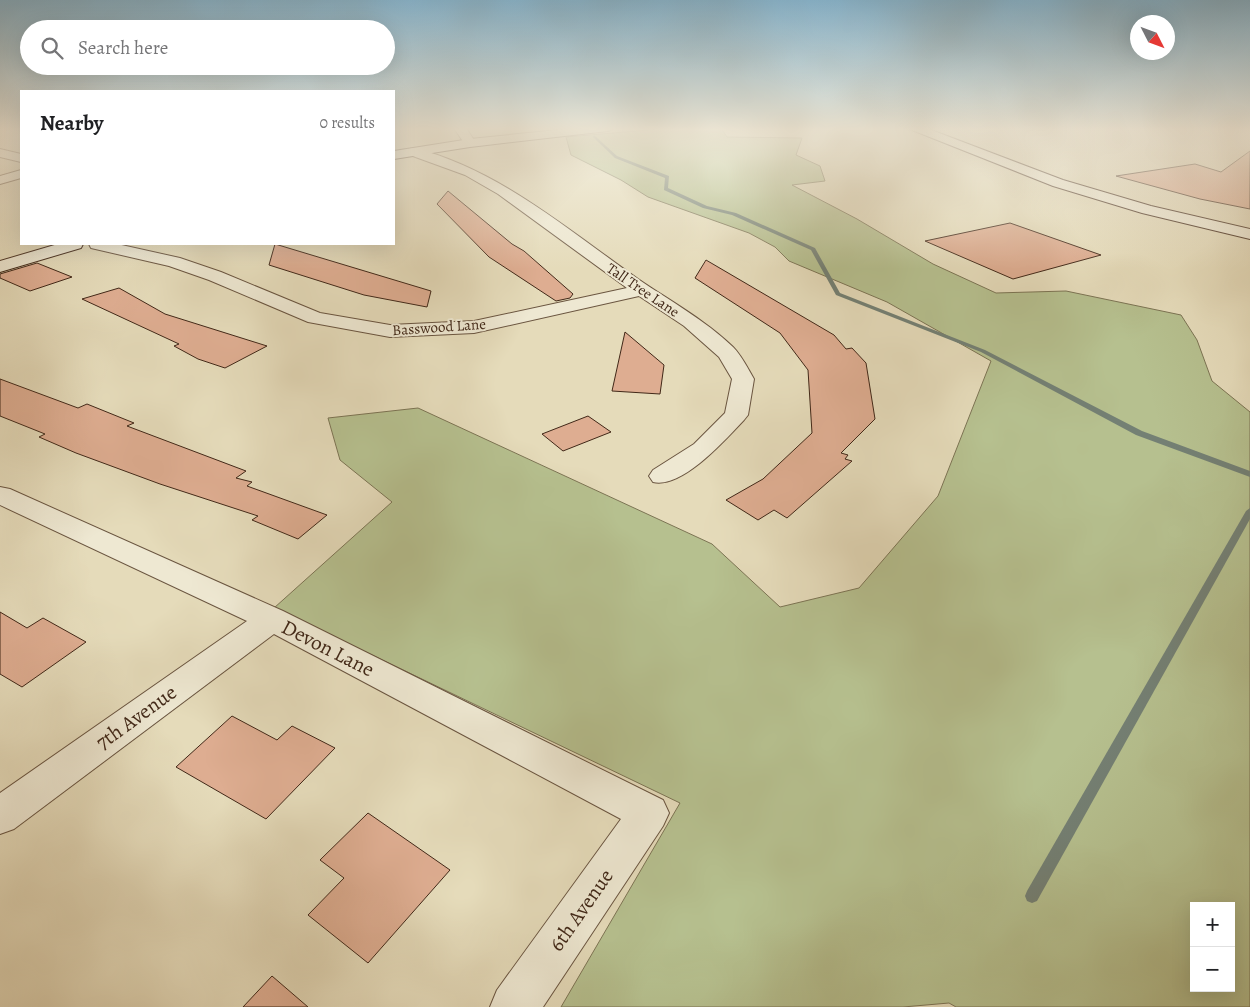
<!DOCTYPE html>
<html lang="en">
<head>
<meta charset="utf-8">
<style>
  body { margin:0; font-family:Alegreya,serif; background:#f2f2f2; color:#202124 }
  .controls { position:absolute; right:15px; bottom:15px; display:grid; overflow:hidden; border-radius:0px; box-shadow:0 5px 20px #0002 }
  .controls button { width:45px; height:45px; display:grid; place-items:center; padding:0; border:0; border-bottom:1px solid #e0e0e0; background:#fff; color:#202124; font:25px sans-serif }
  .compass { position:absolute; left:1130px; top:15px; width:45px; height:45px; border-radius:50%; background:#fff; box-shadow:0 5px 20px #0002; rotate:132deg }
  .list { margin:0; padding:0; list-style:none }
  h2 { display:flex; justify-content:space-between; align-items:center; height:65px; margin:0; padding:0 20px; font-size:21px }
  h2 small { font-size:16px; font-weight:400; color:#757577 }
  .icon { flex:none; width:28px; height:28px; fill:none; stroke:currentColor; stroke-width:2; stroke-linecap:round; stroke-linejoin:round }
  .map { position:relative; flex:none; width:1250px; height:1007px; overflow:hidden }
  .search { position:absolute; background:#fff; box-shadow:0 5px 20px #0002; left:20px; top:20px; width:375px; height:55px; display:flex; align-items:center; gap:12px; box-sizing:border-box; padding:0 18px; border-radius:28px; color:#757577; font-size:19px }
  .panel { position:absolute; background:#fff; box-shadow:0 5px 20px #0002; left:20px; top:90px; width:375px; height:155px; border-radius:0px }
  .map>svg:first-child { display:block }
  .green { fill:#b6c08f; stroke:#7c7454; fill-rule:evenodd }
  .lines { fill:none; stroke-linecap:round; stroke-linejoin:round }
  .stream { fill:#748074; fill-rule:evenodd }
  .building { fill:#dead91; stroke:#412818 }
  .street-casing { stroke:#6a5540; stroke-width:2 }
  .secondary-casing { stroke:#412818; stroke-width:2 }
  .street { fill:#eee8d2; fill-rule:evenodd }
  .secondary { fill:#eee8d2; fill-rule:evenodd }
  .labels { text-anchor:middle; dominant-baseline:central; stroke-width:4; stroke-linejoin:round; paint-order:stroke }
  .far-street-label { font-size:15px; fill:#412818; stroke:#eee8d2 }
  .near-street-label { font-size:21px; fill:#412818; stroke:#eee8d2 }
</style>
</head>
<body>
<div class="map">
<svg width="1250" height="1007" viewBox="0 0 1250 1007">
  <rect width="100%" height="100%" fill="#e5dbba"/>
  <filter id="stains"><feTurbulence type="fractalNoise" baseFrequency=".004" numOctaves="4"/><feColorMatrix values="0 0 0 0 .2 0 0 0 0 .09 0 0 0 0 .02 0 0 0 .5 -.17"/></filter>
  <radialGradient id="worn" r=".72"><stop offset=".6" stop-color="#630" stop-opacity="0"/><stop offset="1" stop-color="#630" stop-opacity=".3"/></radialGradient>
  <path class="green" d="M 671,128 L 721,128 L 727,137 L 802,138 L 796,155 L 820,166 L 825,181 L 792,185 L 857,219 L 933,264 L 996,293 L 1066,291 L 1181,315 L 1197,340 L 1212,381 L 1250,412 L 1250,1007 L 956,1007 L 949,1003 L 903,1007 L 561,1007 L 680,803 L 274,608 L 392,502 L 340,460 L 328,418 L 418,408 L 712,544 L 780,607 L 859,588 L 938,496 L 991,361 L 887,302 L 789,261 L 775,247 L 749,233 L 648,197 L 621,180 L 571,155 L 566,137 ZM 1194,906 L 1231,906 L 1231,988 L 1194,988 Z"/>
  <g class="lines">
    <g class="stream">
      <path d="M 594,135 L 617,156 L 669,176 L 668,188 L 707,206 L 736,213 L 815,248 L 840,293 L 985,350 L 1142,431 L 1250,471 L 1250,477 L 1136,435 L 981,352 L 836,295 L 811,250 L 732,215 L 703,208 L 664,190 L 665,178 L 615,158 L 593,137 Z"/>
      <path d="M 1250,508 L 1250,519 L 1037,901 L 1032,903 L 1027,901 L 1025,896 L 1027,891 L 1246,511 Z"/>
    </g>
  </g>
  <g class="building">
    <path d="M 1250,151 L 1250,209 L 1200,199 L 1116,176 L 1195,164 L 1221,172 Z"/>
    <path d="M 448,191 L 512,244 L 524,251 L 573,294 L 570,298 L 556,301 L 489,257 L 437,204 Z"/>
    <path d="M 1010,223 L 1101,255 L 1013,279 L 925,241 Z"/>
    <path d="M 275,244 L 431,291 L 427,307 L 364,295 L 269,265 Z"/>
    <path d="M 706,260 L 834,335 L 846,349 L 852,348 L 866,363 L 875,419 L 841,453 L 848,455 L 845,459 L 852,461 L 787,518 L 774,510 L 758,520 L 726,500 L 763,479 L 812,433 L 808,370 L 780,333 L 695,278 Z"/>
    <path d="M 37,263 L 72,277 L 30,291 L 0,278 L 0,274 Z"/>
    <path d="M 119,288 L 165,314 L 267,346 L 225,368 L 198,359 L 174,346 L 179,344 L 82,299 Z"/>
    <path d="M 625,332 L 664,365 L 660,394 L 612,391 Z"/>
    <path d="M 0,379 L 78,408 L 87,404 L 134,423 L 127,426 L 246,471 L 236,478 L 252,482 L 247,486 L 327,515 L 298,539 L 252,520 L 258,516 L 160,484 L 76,453 L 39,437 L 45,434 L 0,416 Z"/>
    <path d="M 588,416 L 611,432 L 563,451 L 542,434 Z"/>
    <path d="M 0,612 L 27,628 L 43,618 L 86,642 L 22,687 L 0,674 Z"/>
    <path d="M 232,716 L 277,740 L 292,726 L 335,748 L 266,819 L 176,767 Z"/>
    <path d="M 368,813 L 450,870 L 368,963 L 308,915 L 344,878 L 320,860 Z"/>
    <path d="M 272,976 L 308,1007 L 243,1007 Z"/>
  </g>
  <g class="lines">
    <g class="street-casing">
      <g id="street">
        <path d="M 454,128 L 466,128 L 476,143 L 474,146 L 466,146 Z"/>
        <path d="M 414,148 C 498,169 568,230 638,279 C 670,301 705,320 733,347 C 742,356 748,369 754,379 L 748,415 L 744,420 C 725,440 682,489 653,482 L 649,476 L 653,470 L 694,444 L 725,413 L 732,379 L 719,357 L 684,326 L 639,296 L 474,333 L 390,337 L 308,322 L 209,280 L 169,266 L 91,248 L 89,244 L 117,244 L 180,258 L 221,272 L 320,313 L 390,325 L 474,321 L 627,288 L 498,194 L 465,175 L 410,155 L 408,152 L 410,149 Z"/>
        <path d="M 0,149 L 21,154 L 21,162 L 0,157 Z"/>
        <path d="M 21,170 L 21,178 L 0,184 L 0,176 Z"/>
        <path d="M 0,487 L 10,489 L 283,611 L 663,800 L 669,813 L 663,826 L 543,1007 L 490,1007 L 497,990 L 621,819 L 274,634 L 14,829 L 0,834 L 0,793 L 247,621 L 0,505 Z"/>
      </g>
    </g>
    <g class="secondary-casing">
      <g id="secondary">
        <path d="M 577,128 L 614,128 L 608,131 L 470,147 L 394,159 L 394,151 L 470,139 Z"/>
        <path d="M 910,128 L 926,128 L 1063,180 L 1151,206 L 1250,229 L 1250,239 L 1142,213 L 1053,186 L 912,130 Z"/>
        <path d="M 58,244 L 83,244 L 81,248 L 0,272 L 0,261 Z"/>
      </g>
    </g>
    <use href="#street" class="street"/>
    <use href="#secondary" class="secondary"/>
  </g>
  <linearGradient id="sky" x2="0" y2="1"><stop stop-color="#87b7d2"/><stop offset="0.48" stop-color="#f3efe0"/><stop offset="1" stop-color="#f3efe0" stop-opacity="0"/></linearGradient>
  <rect width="1250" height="269" fill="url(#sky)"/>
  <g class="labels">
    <g class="far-street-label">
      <text transform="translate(643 290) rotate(34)">Tall Tree Lane</text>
      <text transform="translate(439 327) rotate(-4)">Basswood Lane</text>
    </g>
    <g class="near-street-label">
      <text transform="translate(328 648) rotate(27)">Devon Lane</text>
      <text transform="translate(136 717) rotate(-36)">7th Avenue</text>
      <text transform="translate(581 910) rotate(-55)">6th Avenue</text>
    </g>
  </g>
  <rect width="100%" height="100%" filter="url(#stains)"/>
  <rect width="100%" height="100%" fill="url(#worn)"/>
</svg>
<div class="controls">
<button>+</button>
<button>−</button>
</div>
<svg class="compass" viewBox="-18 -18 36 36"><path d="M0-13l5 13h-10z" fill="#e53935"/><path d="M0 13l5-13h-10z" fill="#757577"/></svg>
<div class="search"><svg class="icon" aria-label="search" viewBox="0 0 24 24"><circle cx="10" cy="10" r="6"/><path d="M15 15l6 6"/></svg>Search here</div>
<section class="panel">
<h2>Nearby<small>0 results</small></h2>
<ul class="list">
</ul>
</section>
</div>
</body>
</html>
